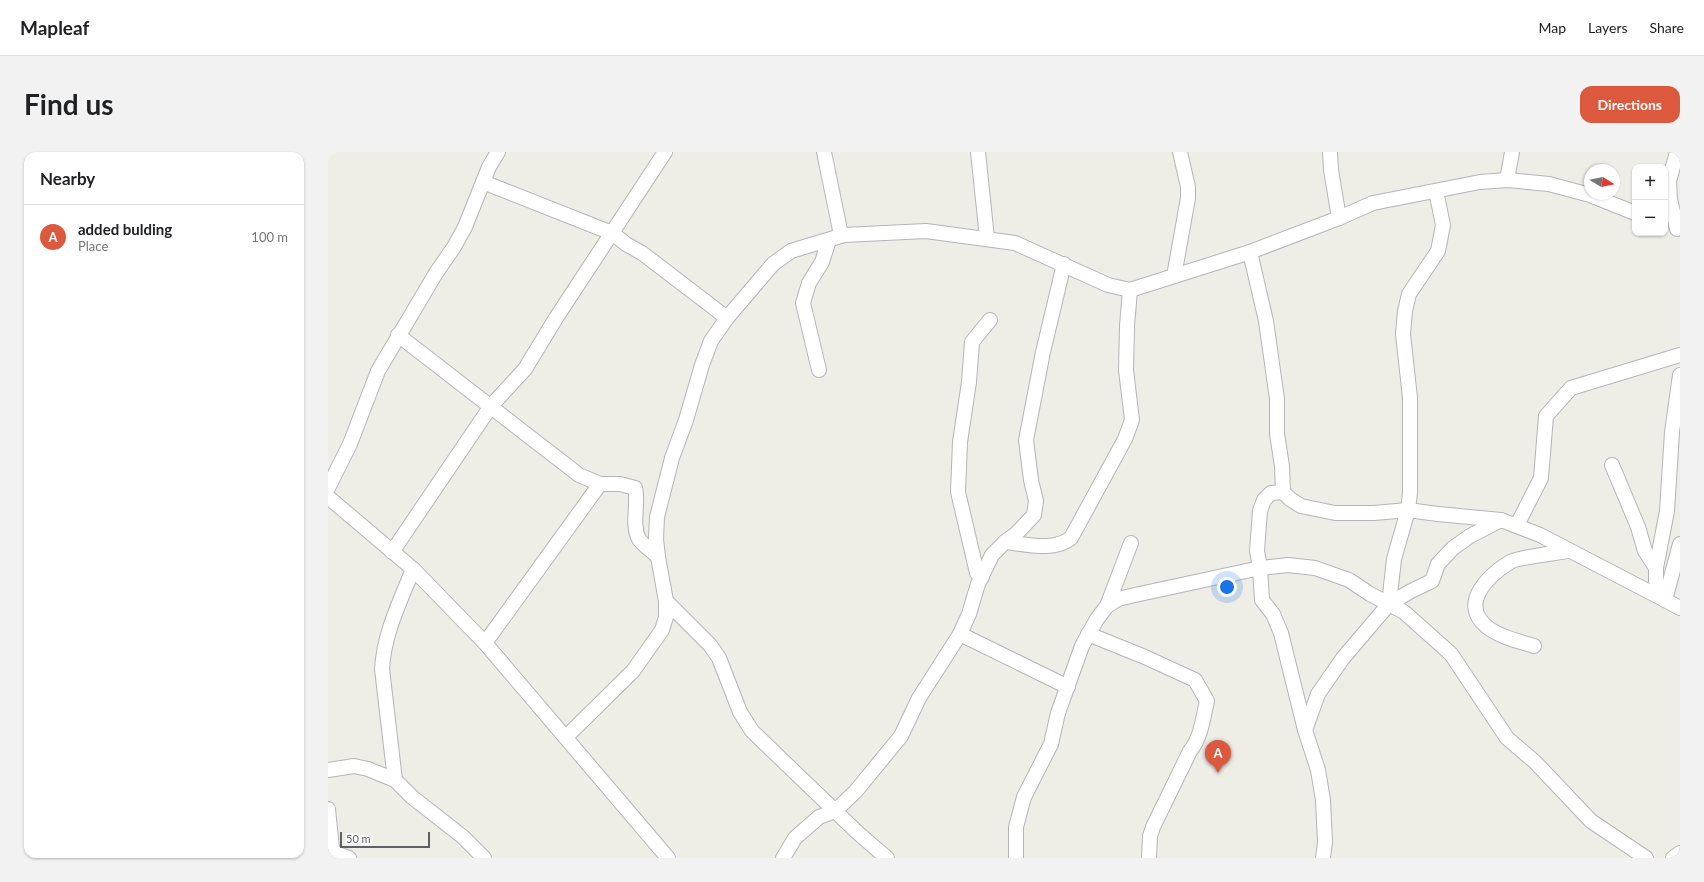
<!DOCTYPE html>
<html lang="en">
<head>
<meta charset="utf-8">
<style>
  body { margin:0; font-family:Lato,sans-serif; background:#f2f2f2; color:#202124 }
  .controls { position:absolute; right:12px; top:12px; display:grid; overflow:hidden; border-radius:8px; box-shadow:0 1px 3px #0004 }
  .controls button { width:36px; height:36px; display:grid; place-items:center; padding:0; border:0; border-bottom:1px solid #e0e0e0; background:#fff; color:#202124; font:20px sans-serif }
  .compass { position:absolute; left:1256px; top:12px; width:36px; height:36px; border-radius:50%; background:#fff; box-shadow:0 1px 3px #0004; rotate:100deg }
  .scale { position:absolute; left:12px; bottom:10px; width:90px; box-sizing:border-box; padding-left:4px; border:2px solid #5d6065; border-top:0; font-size:11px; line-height:14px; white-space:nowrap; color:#5d6065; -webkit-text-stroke:3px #fff; paint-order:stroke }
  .you { position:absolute; left:899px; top:435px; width:14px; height:14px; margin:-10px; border:3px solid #fff; border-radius:50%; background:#1a73e8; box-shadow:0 0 0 6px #1a73e833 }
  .badge { display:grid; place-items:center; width:26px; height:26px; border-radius:50%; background:#dd593d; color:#fff; font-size:13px; font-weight:700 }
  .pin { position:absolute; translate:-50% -33px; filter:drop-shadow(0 1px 2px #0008) }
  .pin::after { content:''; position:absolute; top:21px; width:14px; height:12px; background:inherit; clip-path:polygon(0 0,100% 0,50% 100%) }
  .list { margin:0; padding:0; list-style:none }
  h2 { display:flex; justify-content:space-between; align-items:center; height:52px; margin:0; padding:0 16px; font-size:17px }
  h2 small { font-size:13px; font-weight:400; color:#757577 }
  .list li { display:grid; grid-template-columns:26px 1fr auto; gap:12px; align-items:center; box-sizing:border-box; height:64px; padding:0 16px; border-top:1px solid #e0e0e0 }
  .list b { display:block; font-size:15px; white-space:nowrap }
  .list p { margin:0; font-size:13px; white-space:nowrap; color:#757577 }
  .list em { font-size:13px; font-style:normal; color:#757577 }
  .map { position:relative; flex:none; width:1352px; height:706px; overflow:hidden; border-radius:12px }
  header { display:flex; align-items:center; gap:24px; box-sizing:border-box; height:56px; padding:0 20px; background:#fff; border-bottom:1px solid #e0e0e0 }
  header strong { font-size:19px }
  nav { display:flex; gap:22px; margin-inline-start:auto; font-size:14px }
  .intro { display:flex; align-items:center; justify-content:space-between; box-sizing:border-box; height:96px; padding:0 24px }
  h1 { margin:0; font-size:28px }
  .button { padding:10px 18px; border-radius:12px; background:#dd593d; color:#fff; font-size:14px; font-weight:700 }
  main { display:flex; gap:24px; padding:0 24px }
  aside { flex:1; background:#fff; border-radius:12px; box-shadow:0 1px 3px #0004 }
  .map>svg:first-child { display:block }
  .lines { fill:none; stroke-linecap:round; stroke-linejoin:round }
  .minor-casing { stroke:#b3b5b9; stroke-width:16 }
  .minor { stroke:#fff; stroke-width:14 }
</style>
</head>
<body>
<header>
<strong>Mapleaf</strong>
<nav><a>Map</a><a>Layers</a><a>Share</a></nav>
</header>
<div class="intro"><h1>Find us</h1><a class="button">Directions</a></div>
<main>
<aside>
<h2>Nearby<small></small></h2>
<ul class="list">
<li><span class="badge">A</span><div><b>added bulding</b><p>Place</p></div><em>100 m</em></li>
</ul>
</aside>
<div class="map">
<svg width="1352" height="706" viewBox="0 0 1352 706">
  <rect width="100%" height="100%" fill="#eeede6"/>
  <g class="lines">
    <g class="minor-casing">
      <g id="minor">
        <path d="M 496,0 L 513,83"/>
        <path d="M 650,0 L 659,86"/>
        <path d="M 1002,0 L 1003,18 L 1011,66"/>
        <path d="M 1349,0 L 1341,29 L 1342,47 L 1349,77"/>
        <path d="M 1179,28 L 1184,0"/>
        <path d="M 155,30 L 284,81 L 298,92 L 314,101 L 399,166"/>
        <path d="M 922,100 L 938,169 L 949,247 L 949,282 L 954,314 L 955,340 L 962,347 L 973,354 L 1007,361 L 1046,361 L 1080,358 L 1110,362 L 1173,368 L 1212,383 L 1337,448 L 1352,392"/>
        <path d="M 846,124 L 860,46 L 860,35 L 852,0"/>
        <path d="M 70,183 L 251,323 L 272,332 L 157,491"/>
        <path d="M 491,218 L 475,151 L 481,131 L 494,110 L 501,88"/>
        <path d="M 1284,313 L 1310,375 L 1317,399 L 1328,416 L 1328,429 L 1330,435 L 1337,448 L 1352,456"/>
        <path d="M 272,332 L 292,332 L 307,336 C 311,352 303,372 311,387 C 315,393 324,399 330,405"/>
        <path d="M 0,336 L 22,292 L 50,219 L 108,121 L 126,95 L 137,75 L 161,15 L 170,0"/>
        <path d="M 955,340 L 943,341 L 936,348 L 932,359 L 929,399 L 932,416 L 934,448 L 945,462 L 953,481 L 977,578 L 990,618 L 995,648 L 997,690 L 995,706"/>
        <path d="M 0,345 L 85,417 L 157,491 L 340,706"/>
        <path d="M 1189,373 L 1213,326 L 1218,264 L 1243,236 L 1352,203"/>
        <path d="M 677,390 C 697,392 726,400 743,386 L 797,287 L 804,268 L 798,218 L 799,174 L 802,138"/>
        <path d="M 64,400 L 163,254 L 197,217 L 228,166 L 337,0"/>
        <path d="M 1328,416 L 1339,359 L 1344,280 L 1352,223"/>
        <path d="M 654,425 L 649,421 L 630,340 L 632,290 L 641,230 L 644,190 L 662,168"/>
        <path d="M 338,449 L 382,493 L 391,506 L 412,560 L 424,579 L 530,681 L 559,706"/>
        <path d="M 1061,452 L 1066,407 L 1080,358 L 1082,341 L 1082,246 L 1075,182 L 1077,159 L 1081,142 L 1110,99 L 1115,73 L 1108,39"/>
        <path d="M 779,454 L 803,391"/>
        <path d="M 632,482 L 740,535"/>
        <path d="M 760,482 L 817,505 L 867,528 L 879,549 C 875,566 873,586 862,599 L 825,675 L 822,684 L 821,706"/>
        <path d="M 1206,494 C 1190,489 1171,485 1158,474 C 1131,451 1161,423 1182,410 C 1190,405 1229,401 1240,399"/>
        <path d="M 977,578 L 990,542 L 1015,506 L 1061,452 L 1083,439 L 1104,429 L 1110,412 L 1125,396 L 1142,384 L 1173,368"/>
        <path d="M 238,585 L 305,519 L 334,478 L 338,465 L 338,449 L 330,405 L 328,387 L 329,365 L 344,306 L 358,268 L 374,213 L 383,189 L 399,166 L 445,112 L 463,99 L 516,83 L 598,79 L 687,91 L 780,133 L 802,138 L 922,100 L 1011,66 L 1045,51 L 1152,30 L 1179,28 L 1221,32 L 1262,43 L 1307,61"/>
        <path d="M 0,618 L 26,614 L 40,617 L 67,628 L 84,645 L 135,685 L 156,706"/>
        <path d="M 67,628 L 54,517 C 56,481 72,450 85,417"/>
        <path d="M 0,657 L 5,706"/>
        <path d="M 5,700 L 21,706"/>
        <path d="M 455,706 L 467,686 L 491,665 L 507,659 L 528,639 L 573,584 L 591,546 L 632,482 L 641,462 L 650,432 L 664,403 L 677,390 L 688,382 L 706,363 L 708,349 L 703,328 L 698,288 L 715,200 L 736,112"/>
        <path d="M 688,706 L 688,675 L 696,645 L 723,592 L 730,561 L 754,494 L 769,467 L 779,454 L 790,447 L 807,443 L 932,416 L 960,413 L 987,416 L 1021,428 L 1042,442 L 1076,460 L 1123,502 L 1179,586 L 1207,610 L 1263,669 L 1318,706"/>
        <path d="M 1345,706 L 1352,701"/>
      </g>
    </g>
    <use href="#minor" class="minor"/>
  </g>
</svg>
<div class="controls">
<button>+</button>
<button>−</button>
</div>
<svg class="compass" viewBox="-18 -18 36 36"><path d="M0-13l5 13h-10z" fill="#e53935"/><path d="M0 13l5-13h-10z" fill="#757577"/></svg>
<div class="scale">50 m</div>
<div class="you"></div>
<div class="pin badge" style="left:890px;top:621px">A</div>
</div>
</main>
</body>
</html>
